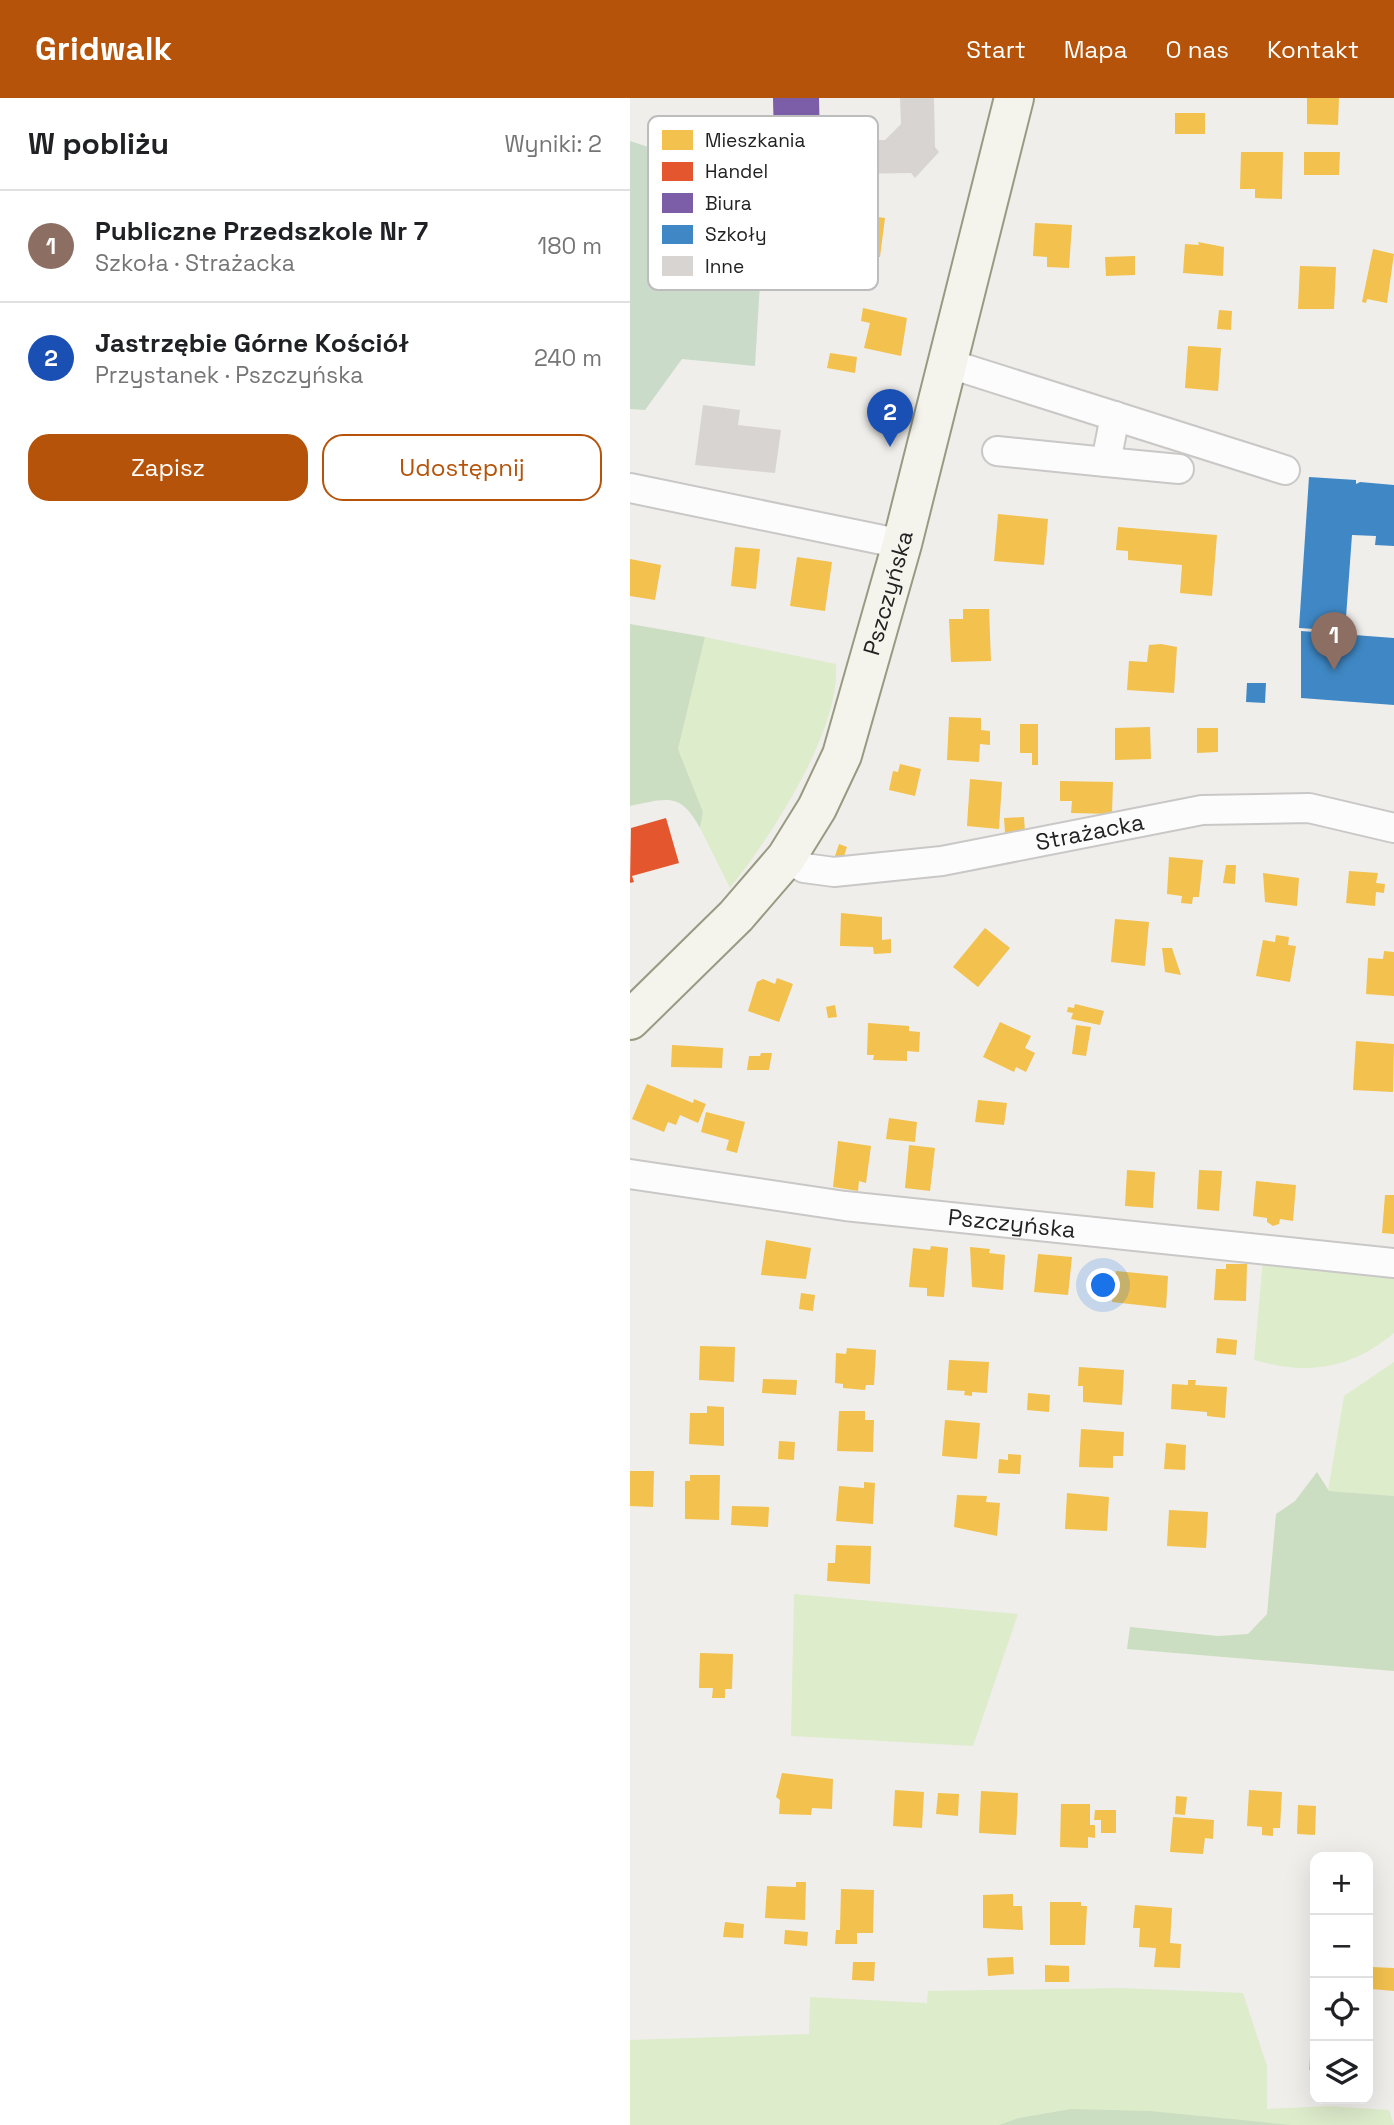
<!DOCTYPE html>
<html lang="pl">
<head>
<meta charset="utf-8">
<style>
  body { margin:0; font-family:"Space Grotesk",sans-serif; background:#f6f6f6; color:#202124 }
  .controls { position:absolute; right:21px; bottom:21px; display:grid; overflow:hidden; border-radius:14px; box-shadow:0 7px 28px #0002 }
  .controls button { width:63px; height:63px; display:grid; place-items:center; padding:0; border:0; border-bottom:2px solid #e0e0e0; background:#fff; color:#202124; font:35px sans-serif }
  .you { position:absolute; left:474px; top:1188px; width:24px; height:24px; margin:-18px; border:5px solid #fff; border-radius:50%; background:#1a73e8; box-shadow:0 0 0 10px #1a73e833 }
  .badge { display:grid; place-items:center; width:46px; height:46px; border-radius:50%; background:#b45309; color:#fff; font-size:23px; font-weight:700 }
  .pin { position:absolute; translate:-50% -58px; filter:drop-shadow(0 2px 4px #0008) }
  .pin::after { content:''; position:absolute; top:37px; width:24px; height:21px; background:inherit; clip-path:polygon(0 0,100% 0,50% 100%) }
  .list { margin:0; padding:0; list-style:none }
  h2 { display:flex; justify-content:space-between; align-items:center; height:91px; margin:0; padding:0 28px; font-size:30px }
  h2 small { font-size:23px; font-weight:400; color:#757577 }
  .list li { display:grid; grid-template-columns:46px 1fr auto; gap:21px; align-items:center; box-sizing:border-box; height:112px; padding:0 28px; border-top:2px solid #e0e0e0 }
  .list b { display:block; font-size:26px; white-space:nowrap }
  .list p { margin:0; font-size:23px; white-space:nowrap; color:#757577 }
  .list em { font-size:23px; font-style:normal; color:#757577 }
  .actions { display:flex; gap:14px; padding:21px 28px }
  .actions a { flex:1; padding:16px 0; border:2px solid #b45309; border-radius:21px; text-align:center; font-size:24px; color:#b45309 }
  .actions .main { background:#b45309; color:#fff }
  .icon { flex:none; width:38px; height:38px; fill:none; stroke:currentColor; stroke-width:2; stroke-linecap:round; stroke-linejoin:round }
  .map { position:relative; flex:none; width:764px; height:2027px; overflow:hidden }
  header { display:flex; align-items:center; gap:42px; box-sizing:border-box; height:98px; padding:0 35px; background:#b45309; color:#fff }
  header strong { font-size:33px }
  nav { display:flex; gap:38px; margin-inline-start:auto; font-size:24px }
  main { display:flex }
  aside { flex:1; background:#fff }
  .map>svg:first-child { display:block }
  .grass { fill:#ddeccb }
  .forest { fill:#cbdec1 }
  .cemetery { fill:#cadbca }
  .homes { fill:#f2c14e }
  .shops { fill:#e4572e }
  .offices { fill:#7b5ea7 }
  .schools { fill:#3f88c5 }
  .building { fill:#d7d4d2 }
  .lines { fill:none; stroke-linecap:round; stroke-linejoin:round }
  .street-casing { stroke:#c9c8c7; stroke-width:32 }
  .secondary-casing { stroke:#999a82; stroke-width:42 }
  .street { stroke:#fdfcfc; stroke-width:28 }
  .secondary { stroke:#f4f4ed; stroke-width:38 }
  .labels { text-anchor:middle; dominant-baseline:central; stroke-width:7; stroke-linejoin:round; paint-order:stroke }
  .street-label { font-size:23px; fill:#222; stroke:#fff }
  .key { fill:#fff; stroke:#bdbdbd; stroke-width:2 }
  .key-label { font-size:19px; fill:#222 }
</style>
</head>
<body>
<header>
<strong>Gridwalk</strong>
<nav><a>Start</a><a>Mapa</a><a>O nas</a><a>Kontakt</a></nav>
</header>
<main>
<aside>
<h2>W pobliżu<small>Wyniki: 2</small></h2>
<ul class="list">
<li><span class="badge" style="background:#8d6e63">1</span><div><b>Publiczne Przedszkole Nr 7</b><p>Szkoła · Strażacka</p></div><em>180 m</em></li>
<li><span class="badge" style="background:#1a4fb4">2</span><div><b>Jastrzębie Górne Kościół</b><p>Przystanek · Pszczyńska</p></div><em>240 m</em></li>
</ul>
<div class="actions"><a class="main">Zapisz</a><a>Udostępnij</a></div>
</aside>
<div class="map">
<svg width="764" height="2027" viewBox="0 0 764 2027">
  <rect width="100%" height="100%" fill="#f0eeeb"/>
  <g class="grass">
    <path d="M 75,539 L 206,566 C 211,632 141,739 100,790 L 70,730 L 73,714 L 48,651 Z"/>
    <path d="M 633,1161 L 764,1174 L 764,1235 C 720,1272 677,1277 624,1262 Z"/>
    <path d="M 764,1264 L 764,1398 L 698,1393 L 714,1298 Z"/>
    <path d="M 164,1496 L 388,1516 L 343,1648 L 161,1638 Z"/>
    <path d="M 491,1890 L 613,1895 L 637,1968 L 637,2011 L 699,2008 L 759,2012 L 764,2027 L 0,2027 L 0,1942 L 179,1936 L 180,1899 L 297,1905 L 298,1893 Z"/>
  </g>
  <g class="forest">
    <path d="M 0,526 L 75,539 L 48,651 L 73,714 L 70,730 C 50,693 36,701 0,708 Z"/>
    <path d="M 687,1374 L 699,1393 L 764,1398 L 764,1573 L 497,1551 L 500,1529 L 588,1538 L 618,1536 L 637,1516 L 646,1416 L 665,1403 Z"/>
    <path d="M 441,2011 L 520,2013 L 661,2027 L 369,2027 L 389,2020 Z"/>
  </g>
  <path class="cemetery" d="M 0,43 L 136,87 L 125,268 L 52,261 L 15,312 L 0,311 Z"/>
  <g class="homes">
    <path d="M 677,0 L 709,0 L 708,27 L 677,26 Z"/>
    <rect x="545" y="15" width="30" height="21"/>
    <path d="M 611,54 L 653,54 L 652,101 L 625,100 L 625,91 L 610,91 Z"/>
    <path d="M 674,54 L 710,54 L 709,77 L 674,77 Z"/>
    <path d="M 220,103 L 242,106 L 241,118 L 255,120 L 250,159 L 228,157 L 227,168 L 213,166 Z"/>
    <path d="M 405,125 L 442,127 L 439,170 L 417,169 L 417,159 L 403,158 Z"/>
    <path d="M 568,144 L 594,149 L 593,178 L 553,175 L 555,146 L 569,147 Z"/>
    <path d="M 743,151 L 764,156 L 757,205 L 737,201 L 736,205 L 732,204 Z"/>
    <path d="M 505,158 L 505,177 L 476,178 L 475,159 Z"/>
    <path d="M 670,168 L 706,169 L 704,211 L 668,211 Z"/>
    <path d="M 233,210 L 277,220 L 271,258 L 234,250 L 240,225 L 231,223 Z"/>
    <path d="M 589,212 L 602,213 L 601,232 L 587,231 Z"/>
    <path d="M 558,248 L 591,250 L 588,293 L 555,290 Z"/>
    <path d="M 200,255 L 227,259 L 225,275 L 197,270 Z"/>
    <path d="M 368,416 L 418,421 L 414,467 L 364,463 Z"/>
    <path d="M 488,429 L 587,437 L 582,498 L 550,495 L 552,467 L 498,462 L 498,453 L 486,452 Z"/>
    <path d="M 105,449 L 130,451 L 126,491 L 101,488 Z"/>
    <path d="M 167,459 L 202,464 L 195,513 L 160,508 Z"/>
    <path d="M 0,461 L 31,467 L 25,502 L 0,498 Z"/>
    <path d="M 333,511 L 359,511 L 361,563 L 321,564 L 319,521 L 333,521 Z"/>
    <path d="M 531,546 L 547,549 L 544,595 L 497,592 L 499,563 L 517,564 L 519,547 Z"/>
    <path d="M 319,619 L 351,620 L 351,632 L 360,633 L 360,647 L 350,646 L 349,664 L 317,662 Z"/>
    <path d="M 390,626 L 408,626 L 408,667 L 402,667 L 402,655 L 390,655 Z"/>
    <path d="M 520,629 L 521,661 L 485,662 L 485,630 Z"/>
    <path d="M 567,630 L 588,630 L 588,654 L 567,655 Z"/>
    <path d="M 270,666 L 291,671 L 285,698 L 259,692 L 263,673 L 268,674 Z"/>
    <path d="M 340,681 L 372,684 L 369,731 L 337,728 Z"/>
    <path d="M 430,683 L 483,684 L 482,716 L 441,715 L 442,703 L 430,703 Z"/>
    <path d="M 394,719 L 395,734 L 375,735 L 374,720 Z"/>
    <path d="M 209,746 L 217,749 L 213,761 L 205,758 Z"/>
    <path d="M 539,759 L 573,762 L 569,799 L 563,799 L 562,806 L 551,805 L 552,798 L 537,796 Z"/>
    <path d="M 596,767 L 606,767 L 605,786 L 593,785 Z"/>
    <path d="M 719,773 L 748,775 L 746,785 L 755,786 L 754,795 L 746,794 L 745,808 L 716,805 Z"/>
    <path d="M 633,775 L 669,780 L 667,808 L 635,804 Z"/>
    <path d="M 211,815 L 252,819 L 252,842 L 261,841 L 261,855 L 244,856 L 243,849 L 210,848 Z"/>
    <path d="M 485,821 L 519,824 L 515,868 L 481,864 Z"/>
    <path d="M 355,830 L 380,850 L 348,889 L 323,869 Z"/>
    <path d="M 646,837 L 659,839 L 658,847 L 666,848 L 660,884 L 626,878 L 633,842 L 645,844 Z"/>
    <path d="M 532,850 L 542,850 L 551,877 L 535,874 Z"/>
    <path d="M 754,853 L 764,854 L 764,898 L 736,896 L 738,860 L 753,861 Z"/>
    <path d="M 147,880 L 163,886 L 149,924 L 118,913 L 127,884 L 133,881 L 145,886 Z"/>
    <path d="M 445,906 L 474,913 L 470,927 L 441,921 L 443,915 L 437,914 L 438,909 L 444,910 Z"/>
    <path d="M 205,907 L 207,919 L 198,920 L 196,909 Z"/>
    <path d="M 370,924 L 401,938 L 395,950 L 405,955 L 396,974 L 386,969 L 384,974 L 353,959 Z"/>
    <path d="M 238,925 L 279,928 L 279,933 L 290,934 L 289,954 L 277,953 L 277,963 L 243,962 L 244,957 L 237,957 Z"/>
    <path d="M 446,927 L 461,929 L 456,958 L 442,956 Z"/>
    <path d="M 726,943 L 764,946 L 763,994 L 723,992 Z"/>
    <path d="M 42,947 L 93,950 L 92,970 L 41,969 Z"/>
    <path d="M 131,955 L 142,955 L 139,972 L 117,972 L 119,958 L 130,958 Z"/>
    <path d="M 17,986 L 63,1005 L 64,1001 L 76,1006 L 68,1025 L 50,1017 L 46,1027 L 38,1024 L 34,1034 L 2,1021 Z"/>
    <path d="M 348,1002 L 377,1005 L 374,1027 L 345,1024 Z"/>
    <path d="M 76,1014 L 115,1024 L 107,1055 L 96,1052 L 99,1042 L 71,1034 Z"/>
    <path d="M 259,1020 L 287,1024 L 285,1044 L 256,1041 Z"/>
    <path d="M 208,1043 L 241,1048 L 236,1085 L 229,1083 L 228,1093 L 203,1089 Z"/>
    <path d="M 279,1047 L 305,1050 L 300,1093 L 275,1090 Z"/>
    <path d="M 497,1072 L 525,1074 L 523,1110 L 495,1108 Z"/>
    <path d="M 569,1072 L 592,1073 L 589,1113 L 567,1111 Z"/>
    <path d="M 626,1083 L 666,1087 L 663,1123 L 650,1121 L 649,1126 L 643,1128 L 637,1124 L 637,1120 L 623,1118 Z"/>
    <path d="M 755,1097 L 764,1097 L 764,1136 L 752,1135 Z"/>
    <path d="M 136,1142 L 181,1150 L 176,1181 L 131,1177 Z"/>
    <path d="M 301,1148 L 318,1150 L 314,1199 L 297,1198 L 297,1190 L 279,1189 L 283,1150 L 300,1152 Z"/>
    <path d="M 340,1149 L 360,1151 L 359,1155 L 375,1157 L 373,1192 L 342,1189 Z"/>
    <path d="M 408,1156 L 442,1159 L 438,1197 L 404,1194 Z"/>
    <path d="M 596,1166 L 617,1166 L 616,1203 L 584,1202 L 586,1171 L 596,1171 Z"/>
    <path d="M 486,1173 L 538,1178 L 536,1210 L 482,1204 Z"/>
    <path d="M 171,1195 L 185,1197 L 183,1213 L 169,1211 Z"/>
    <path d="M 587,1240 L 607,1242 L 606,1257 L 586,1255 Z"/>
    <path d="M 70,1248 L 105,1249 L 104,1284 L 69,1282 Z"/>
    <path d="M 217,1250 L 246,1252 L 244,1287 L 236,1287 L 235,1292 L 213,1290 L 213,1286 L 205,1285 L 206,1255 L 216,1256 Z"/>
    <path d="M 319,1262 L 359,1264 L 357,1295 L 342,1294 L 342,1298 L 334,1297 L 335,1293 L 317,1292 Z"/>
    <path d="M 449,1269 L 494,1272 L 492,1307 L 453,1304 L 453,1288 L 448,1288 Z"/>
    <path d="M 133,1281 L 167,1282 L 166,1297 L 132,1295 Z"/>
    <path d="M 558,1282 L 566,1282 L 565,1287 L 597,1289 L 595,1320 L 577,1318 L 577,1314 L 541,1311 L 542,1286 L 558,1287 Z"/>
    <path d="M 398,1295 L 420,1297 L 419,1314 L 397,1312 Z"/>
    <path d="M 77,1308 L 94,1309 L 94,1348 L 59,1346 L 60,1315 L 77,1315 Z"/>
    <path d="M 209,1313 L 235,1313 L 235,1322 L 244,1322 L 243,1354 L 207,1353 Z"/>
    <path d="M 315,1322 L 350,1325 L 347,1361 L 312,1358 Z"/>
    <path d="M 451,1331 L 494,1334 L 493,1358 L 483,1358 L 483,1370 L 449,1369 Z"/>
    <path d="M 149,1343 L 165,1344 L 164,1362 L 148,1361 Z"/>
    <path d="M 536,1345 L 556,1347 L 555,1372 L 534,1371 Z"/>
    <path d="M 378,1356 L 391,1357 L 390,1376 L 368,1375 L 369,1361 L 378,1362 Z"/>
    <path d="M 0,1373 L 24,1373 L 23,1409 L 0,1408 Z"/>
    <path d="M 60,1377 L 90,1377 L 89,1422 L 55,1421 L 55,1383 L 60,1383 Z"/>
    <path d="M 234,1384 L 245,1385 L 243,1426 L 206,1423 L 209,1388 L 234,1390 Z"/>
    <path d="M 437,1395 L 479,1399 L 477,1433 L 435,1431 Z"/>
    <path d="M 327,1397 L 357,1398 L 356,1404 L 370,1405 L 367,1438 L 324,1429 Z"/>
    <path d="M 102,1408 L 139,1409 L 138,1429 L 101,1427 Z"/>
    <path d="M 539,1412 L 578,1414 L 576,1450 L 537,1448 Z"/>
    <path d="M 206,1447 L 241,1448 L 240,1486 L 197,1483 L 198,1465 L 205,1465 Z"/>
    <path d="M 70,1555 L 103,1556 L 102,1591 L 95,1591 L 95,1600 L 82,1600 L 83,1590 L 69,1590 Z"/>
    <path d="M 152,1675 L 203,1681 L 202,1711 L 182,1710 L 181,1717 L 149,1716 L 150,1702 L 146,1699 Z"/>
    <path d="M 265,1692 L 294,1694 L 292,1730 L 263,1728 Z"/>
    <path d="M 619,1692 L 652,1694 L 650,1730 L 643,1730 L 643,1738 L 632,1737 L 632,1729 L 617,1728 Z"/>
    <path d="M 351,1693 L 388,1695 L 386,1737 L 349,1735 Z"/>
    <path d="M 308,1695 L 329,1696 L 328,1718 L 306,1716 Z"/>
    <path d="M 546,1698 L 557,1699 L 555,1717 L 545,1716 Z"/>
    <path d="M 431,1706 L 460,1706 L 460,1727 L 465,1727 L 465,1740 L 458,1739 L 458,1750 L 430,1749 Z"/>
    <path d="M 668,1707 L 686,1708 L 685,1737 L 667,1736 Z"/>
    <path d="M 465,1712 L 486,1712 L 486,1735 L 471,1735 L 471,1722 L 464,1722 Z"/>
    <path d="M 543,1719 L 584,1722 L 583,1741 L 575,1740 L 573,1756 L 540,1754 Z"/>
    <path d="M 166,1784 L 176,1784 L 175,1822 L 135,1820 L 137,1788 L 166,1789 Z"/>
    <path d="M 211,1791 L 244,1792 L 243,1835 L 227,1835 L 227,1846 L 205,1846 L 206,1832 L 210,1832 Z"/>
    <path d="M 383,1796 L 383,1808 L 392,1808 L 393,1832 L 353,1830 L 353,1797 Z"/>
    <path d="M 420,1804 L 451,1804 L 451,1808 L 457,1808 L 455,1847 L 420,1847 Z"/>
    <path d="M 505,1807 L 542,1810 L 540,1845 L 551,1846 L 550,1870 L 524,1869 L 526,1850 L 509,1849 L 510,1830 L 503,1830 Z"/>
    <path d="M 95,1824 L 114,1826 L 113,1840 L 93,1839 Z"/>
    <path d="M 155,1832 L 178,1834 L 177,1848 L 154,1846 Z"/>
    <path d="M 683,1833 L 685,1833 L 685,1852 L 682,1852 Z"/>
    <path d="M 383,1859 L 384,1876 L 358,1878 L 357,1860 Z"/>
    <path d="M 223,1864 L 245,1864 L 244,1883 L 222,1882 Z"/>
    <path d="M 415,1867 L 439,1868 L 439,1884 L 415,1884 Z"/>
    <path d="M 742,1869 L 764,1870 L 764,1893 L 741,1891 Z"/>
    <path d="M 682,1931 L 685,1932 L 685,1973 L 679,1972 Z"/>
  </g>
  <path class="shops" d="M 36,720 L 49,765 L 2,778 L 4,784 L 0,785 L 1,730 Z"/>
  <path class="offices" d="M 143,0 L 189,0 L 190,45 L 144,46 Z"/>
  <g class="schools">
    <path d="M 679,379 L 726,382 L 726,386 L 730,384 L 764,387 L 764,448 L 745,447 L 746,438 L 722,437 L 715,533 L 669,530 Z"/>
    <path d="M 671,533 L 764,540 L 764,607 L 671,600 Z"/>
    <path d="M 617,585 L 636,585 L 635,605 L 616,604 Z"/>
  </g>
  <g class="building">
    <path d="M 270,0 L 304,0 L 305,49 L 309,54 L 285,80 L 281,75 L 219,76 L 218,65 L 212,60 L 218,54 L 218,43 L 255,42 L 271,26 Z"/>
    <path d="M 73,307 L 110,312 L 108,327 L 151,332 L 145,375 L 65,367 Z"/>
  </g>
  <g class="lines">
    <g class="street-casing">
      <g id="street">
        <path d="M 317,265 L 655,372"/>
        <path d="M 485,318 L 476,364 L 549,371"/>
        <path d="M 367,353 L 476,364"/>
        <path d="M 0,390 L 272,446"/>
        <path id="s1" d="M 156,760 L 174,770 L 204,774 L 312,763 L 572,712 L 679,710 L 764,730"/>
        <path id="s2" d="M 0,1076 L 215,1108 L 764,1165"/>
      </g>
    </g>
    <g class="secondary-casing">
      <g id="secondary">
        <path id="s3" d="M 0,922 L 106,818 L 156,760 L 187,710 L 212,657 L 272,446 L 384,0"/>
      </g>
    </g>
    <use href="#street" class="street"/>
    <use href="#secondary" class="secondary"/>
  </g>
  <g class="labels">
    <g class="street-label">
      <text stroke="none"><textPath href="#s3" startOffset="511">Pszczyńska</textPath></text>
      <text stroke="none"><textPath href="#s1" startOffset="310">Strażacka</textPath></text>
      <text stroke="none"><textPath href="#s2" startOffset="385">Pszczyńska</textPath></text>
    </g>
  </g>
  <rect x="18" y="18" width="230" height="174" rx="10" class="key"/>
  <rect x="32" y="32" width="31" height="20" fill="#f2c14e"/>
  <rect x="32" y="64" width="31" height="19" fill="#e4572e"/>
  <rect x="32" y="95" width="31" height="20" fill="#7b5ea7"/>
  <rect x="32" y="127" width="31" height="19" fill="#3f88c5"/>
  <rect x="32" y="158" width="31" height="20" fill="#d7d4d2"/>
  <g class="key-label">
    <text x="75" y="49">Mieszkania</text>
    <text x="75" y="80">Handel</text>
    <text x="75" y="112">Biura</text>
    <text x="75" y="143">Szkoły</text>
    <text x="75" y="175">Inne</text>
  </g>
</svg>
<div class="controls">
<button>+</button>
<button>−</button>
<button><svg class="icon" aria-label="locate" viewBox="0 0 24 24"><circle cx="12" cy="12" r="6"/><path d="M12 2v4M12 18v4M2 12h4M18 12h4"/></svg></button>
<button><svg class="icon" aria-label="layers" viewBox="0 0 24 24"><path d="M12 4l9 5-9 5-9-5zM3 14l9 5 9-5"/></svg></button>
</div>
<div class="you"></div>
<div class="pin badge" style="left:704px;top:572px;background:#8d6e63">1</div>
<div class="pin badge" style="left:260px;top:349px;background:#1a4fb4">2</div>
</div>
</main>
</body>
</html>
